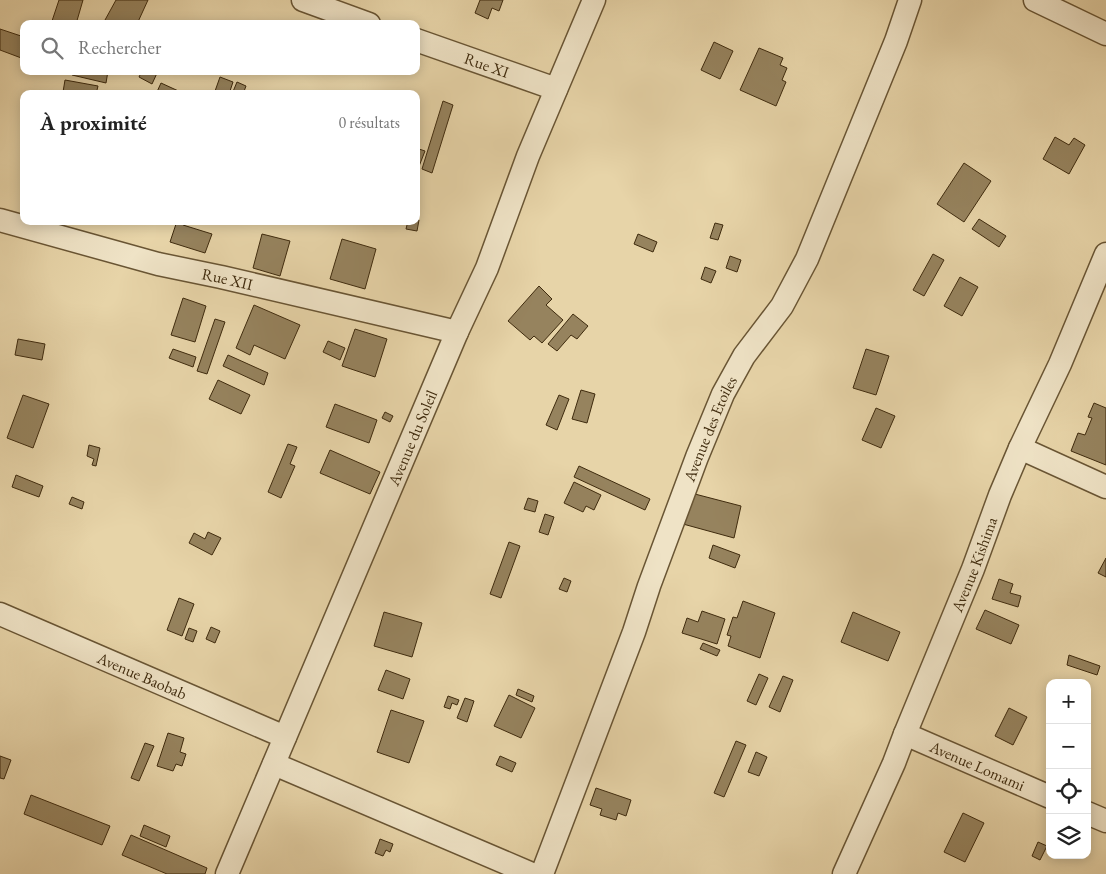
<!DOCTYPE html>
<html lang="fr">
<head>
<meta charset="utf-8">
<style>
  body { margin:0; font-family:"EB Garamond",serif; background:#f2f2f2; color:#222 }
  .controls { position:absolute; right:15px; bottom:15px; display:grid; overflow:hidden; border-radius:10px; box-shadow:0 2px 12px #0003 }
  .controls button { width:45px; height:45px; display:grid; place-items:center; padding:0; border:0; border-bottom:1px solid #e0e0e0; background:#fff; color:#222; font:25px sans-serif }
  .list { margin:0; padding:0; list-style:none }
  h2 { display:flex; justify-content:space-between; align-items:center; height:65px; margin:0; padding:0 20px; font-size:21px }
  h2 small { font-size:16px; font-weight:400; color:#767676 }
  .icon { flex:none; width:28px; height:28px; fill:none; stroke:currentColor; stroke-width:2; stroke-linecap:round; stroke-linejoin:round }
  .map { position:relative; flex:none; width:1106px; height:874px; overflow:hidden }
  .search { position:absolute; background:#fff; box-shadow:0 2px 12px #0003; left:20px; top:20px; width:400px; height:55px; display:flex; align-items:center; gap:12px; box-sizing:border-box; padding:0 18px; border-radius:10px; color:#767676; font-size:19px }
  .panel { position:absolute; background:#fff; box-shadow:0 2px 12px #0003; left:20px; top:90px; width:400px; height:135px; border-radius:10px }
  .map>svg:first-child { display:block }
  .building { fill:#96835e; stroke:#3f2b0e }
  .lines { fill:none; stroke-linecap:round; stroke-linejoin:round }
  .minor-casing { stroke:#695534; stroke-width:25 }
  .minor { stroke:#efe3c6; stroke-width:22 }
  .labels { text-anchor:middle; dominant-baseline:central; stroke-width:5; stroke-linejoin:round; paint-order:stroke }
  .street-label { font-size:16px; fill:#3f2b0e; stroke:#efe3c6 }
</style>
</head>
<body>
<div class="map">
<svg width="1106" height="874" viewBox="0 0 1106 874">
  <rect width="100%" height="100%" fill="#e7d4a8"/>
  <filter id="stains"><feTurbulence type="fractalNoise" baseFrequency=".004" numOctaves="4"/><feColorMatrix values="0 0 0 0 .2 0 0 0 0 .09 0 0 0 0 .02 0 0 0 .5 -.17"/></filter>
  <radialGradient id="worn" r=".72"><stop offset=".6" stop-color="#630" stop-opacity="0"/><stop offset="1" stop-color="#630" stop-opacity=".3"/></radialGradient>
  <g class="building">
    <path d="M 59,0 L 83,0 L 76,24 L 51,24 Z"/>
    <path d="M 116,0 L 148,0 L 137,24 L 112,24 L 105,20 Z"/>
    <path d="M 480,0 L 503,0 L 499,11 L 492,8 L 488,19 L 475,13 Z"/>
    <path d="M 0,29 L 24,37 L 24,59 L 0,50 Z"/>
    <path d="M 714,42 L 733,51 L 720,79 L 701,70 Z"/>
    <path d="M 759,48 L 783,58 L 780,65 L 787,68 L 782,80 L 786,82 L 776,106 L 740,90 Z"/>
    <path d="M 73,71 L 108,71 L 106,83 L 72,75 Z"/>
    <path d="M 142,71 L 158,71 L 152,84 L 139,77 Z"/>
    <path d="M 220,77 L 233,82 L 229,94 L 214,94 Z"/>
    <path d="M 65,80 L 98,86 L 96,94 L 72,94 L 63,92 Z"/>
    <path d="M 237,82 L 246,86 L 243,94 L 232,94 Z"/>
    <path d="M 161,83 L 185,94 L 156,94 Z"/>
    <path d="M 443,101 L 453,105 L 432,173 L 422,169 Z"/>
    <path d="M 1055,137 L 1069,145 L 1074,138 L 1085,145 L 1069,174 L 1043,159 Z"/>
    <path d="M 416,148 L 425,151 L 416,174 Z"/>
    <path d="M 964,163 L 991,181 L 964,222 L 937,204 Z"/>
    <path d="M 416,219 L 419,220 L 417,231 L 406,229 L 408,221 L 416,221 Z"/>
    <path d="M 979,219 L 1006,236 L 999,247 L 972,229 Z"/>
    <path d="M 177,221 L 184,221 L 183,225 L 212,234 L 205,253 L 170,242 Z"/>
    <path d="M 715,223 L 723,225 L 718,240 L 710,238 Z"/>
    <path d="M 262,234 L 290,241 L 280,276 L 253,268 Z"/>
    <path d="M 638,234 L 657,242 L 653,252 L 634,244 Z"/>
    <path d="M 342,239 L 376,249 L 365,289 L 330,279 Z"/>
    <path d="M 933,254 L 944,260 L 924,296 L 913,290 Z"/>
    <path d="M 730,256 L 741,260 L 737,272 L 726,268 Z"/>
    <path d="M 705,267 L 716,271 L 711,283 L 701,279 Z"/>
    <path d="M 960,277 L 978,287 L 962,316 L 944,306 Z"/>
    <path d="M 539,286 L 552,299 L 546,305 L 563,320 L 542,343 L 534,336 L 530,340 L 508,321 Z"/>
    <path d="M 183,298 L 206,306 L 195,342 L 171,335 Z"/>
    <path d="M 254,305 L 300,325 L 285,359 L 254,345 L 250,355 L 236,348 Z"/>
    <path d="M 573,314 L 588,326 L 577,339 L 571,335 L 557,351 L 548,344 Z"/>
    <path d="M 215,319 L 225,322 L 207,374 L 197,371 Z"/>
    <path d="M 355,329 L 387,339 L 375,377 L 342,366 Z"/>
    <path d="M 18,339 L 45,344 L 42,360 L 15,355 Z"/>
    <path d="M 328,341 L 345,348 L 340,360 L 323,352 Z"/>
    <path d="M 173,349 L 196,357 L 193,367 L 169,358 Z"/>
    <path d="M 866,349 L 889,356 L 876,395 L 853,388 Z"/>
    <path d="M 228,355 L 268,373 L 264,385 L 223,366 Z"/>
    <path d="M 218,380 L 250,395 L 241,414 L 209,399 Z"/>
    <path d="M 581,390 L 595,394 L 587,423 L 572,419 Z"/>
    <path d="M 23,395 L 49,404 L 33,448 L 7,438 Z"/>
    <path d="M 559,395 L 569,399 L 557,430 L 546,425 Z"/>
    <path d="M 1094,403 L 1106,408 L 1106,465 L 1071,451 L 1078,433 L 1085,435 L 1092,418 L 1088,417 Z"/>
    <path d="M 335,404 L 377,420 L 369,443 L 326,427 Z"/>
    <path d="M 876,408 L 895,416 L 881,448 L 862,440 Z"/>
    <path d="M 385,412 L 393,416 L 390,422 L 382,418 Z"/>
    <path d="M 288,444 L 297,447 L 290,464 L 295,466 L 281,498 L 268,492 Z"/>
    <path d="M 89,445 L 100,448 L 96,466 L 92,465 L 94,459 L 87,456 Z"/>
    <path d="M 330,450 L 380,472 L 370,494 L 320,473 Z"/>
    <path d="M 579,466 L 650,499 L 645,510 L 574,477 Z"/>
    <path d="M 16,475 L 43,486 L 39,497 L 12,487 Z"/>
    <path d="M 574,482 L 601,495 L 594,510 L 586,506 L 583,512 L 564,503 Z"/>
    <path d="M 691,493 L 741,506 L 734,538 L 683,524 Z"/>
    <path d="M 72,497 L 84,502 L 82,509 L 69,504 Z"/>
    <path d="M 528,498 L 538,501 L 535,512 L 524,509 Z"/>
    <path d="M 545,514 L 554,517 L 548,535 L 539,532 Z"/>
    <path d="M 208,532 L 221,538 L 212,555 L 189,543 L 194,533 L 205,539 Z"/>
    <path d="M 509,542 L 520,546 L 501,598 L 490,594 Z"/>
    <path d="M 713,545 L 740,555 L 735,568 L 709,558 Z"/>
    <path d="M 1106,558 L 1106,577 L 1098,573 Z"/>
    <path d="M 564,578 L 571,581 L 567,592 L 559,589 Z"/>
    <path d="M 999,579 L 1013,584 L 1010,593 L 1021,596 L 1018,607 L 992,599 Z"/>
    <path d="M 179,598 L 194,604 L 182,636 L 167,630 Z"/>
    <path d="M 743,601 L 775,613 L 760,658 L 728,646 L 731,636 L 727,635 L 733,617 L 737,618 Z"/>
    <path d="M 985,610 L 1019,625 L 1011,644 L 976,629 Z"/>
    <path d="M 702,611 L 725,619 L 717,644 L 682,633 L 687,618 L 698,622 Z"/>
    <path d="M 384,612 L 422,623 L 412,657 L 374,646 Z"/>
    <path d="M 853,612 L 900,632 L 888,661 L 841,642 Z"/>
    <path d="M 211,627 L 220,631 L 215,643 L 206,639 Z"/>
    <path d="M 189,628 L 197,631 L 193,642 L 185,639 Z"/>
    <path d="M 703,643 L 720,650 L 717,656 L 700,649 Z"/>
    <path d="M 1069,655 L 1100,666 L 1097,675 L 1067,665 Z"/>
    <path d="M 386,670 L 410,679 L 403,699 L 378,690 Z"/>
    <path d="M 759,674 L 768,678 L 756,705 L 747,701 Z"/>
    <path d="M 783,676 L 793,680 L 780,712 L 769,707 Z"/>
    <path d="M 518,689 L 534,696 L 532,702 L 516,695 Z"/>
    <path d="M 509,695 L 535,708 L 521,738 L 494,726 Z"/>
    <path d="M 448,696 L 459,700 L 457,705 L 452,703 L 450,709 L 444,707 Z"/>
    <path d="M 465,698 L 474,701 L 467,722 L 457,718 Z"/>
    <path d="M 1009,708 L 1027,717 L 1013,745 L 995,736 Z"/>
    <path d="M 391,710 L 424,721 L 409,763 L 377,752 Z"/>
    <path d="M 168,733 L 184,738 L 180,752 L 186,754 L 182,766 L 176,764 L 173,771 L 157,766 Z"/>
    <path d="M 736,741 L 746,745 L 724,797 L 714,793 Z"/>
    <path d="M 145,743 L 154,746 L 139,781 L 131,778 Z"/>
    <path d="M 756,752 L 767,757 L 759,776 L 748,772 Z"/>
    <path d="M 0,756 L 11,760 L 4,779 L 0,778 Z"/>
    <path d="M 500,756 L 516,763 L 512,772 L 496,765 Z"/>
    <path d="M 596,788 L 631,800 L 626,816 L 618,813 L 616,820 L 600,815 L 602,809 L 590,805 Z"/>
    <path d="M 31,795 L 110,826 L 102,845 L 24,814 Z"/>
    <path d="M 963,813 L 984,823 L 965,862 L 944,852 Z"/>
    <path d="M 144,825 L 170,836 L 166,847 L 140,836 Z"/>
    <path d="M 131,835 L 207,868 L 205,874 L 167,874 L 122,855 Z"/>
    <path d="M 380,839 L 393,844 L 390,852 L 386,850 L 383,856 L 375,853 Z"/>
    <path d="M 1038,842 L 1047,846 L 1040,860 L 1032,856 Z"/>
  </g>
  <g class="lines">
    <g class="minor-casing">
      <g id="minor">
        <path d="M 303,0 L 369,24"/>
        <path d="M 1035,0 L 1106,34"/>
        <path id="s1" d="M 416,40 L 556,89"/>
        <path id="s2" d="M 0,220 L 158,264 L 221,277 L 457,332"/>
        <path d="M 1020,448 L 1106,487"/>
        <path id="s3" d="M 0,614 L 285,737"/>
        <path id="s4" d="M 905,734 L 1050,797"/>
        <path d="M 274,764 L 532,874"/>
        <path d="M 1087,813 L 1106,821"/>
        <path id="s5" d="M 227,874 L 457,332 L 487,268 L 528,156 L 594,0"/>
        <path id="s6" d="M 542,874 L 634,632 L 649,586 L 697,457 L 723,394 L 744,356 L 782,306 L 807,259 L 896,41 L 910,0"/>
        <path id="s7" d="M 844,874 L 894,763 L 905,734 L 973,569 L 1000,495 L 1020,448 L 1060,364 L 1106,254"/>
      </g>
    </g>
    <use href="#minor" class="minor"/>
  </g>
  <g class="labels">
    <g class="street-label">
      <text stroke="none"><textPath href="#s1" startOffset="75">Rue XI</textPath></text>
      <text stroke="none"><textPath href="#s2" startOffset="235">Rue XII</textPath></text>
      <text stroke="none"><textPath href="#s6" startOffset="476">Avenue des Etoiles</textPath></text>
      <text stroke="none"><textPath href="#s5" startOffset="474">Avenue du Soleil</textPath></text>
      <text stroke="none"><textPath href="#s7" startOffset="336">Avenue Kishima</textPath></text>
      <text stroke="none"><textPath href="#s3" startOffset="155">Avenue Baobab</textPath></text>
      <text stroke="none"><textPath href="#s4" startOffset="79">Avenue Lomami</textPath></text>
    </g>
  </g>
  <rect width="100%" height="100%" filter="url(#stains)"/>
  <rect width="100%" height="100%" fill="url(#worn)"/>
</svg>
<div class="controls">
<button>+</button>
<button>−</button>
<button><svg class="icon" aria-label="locate" viewBox="0 0 24 24"><circle cx="12" cy="12" r="6"/><path d="M12 2v4M12 18v4M2 12h4M18 12h4"/></svg></button>
<button><svg class="icon" aria-label="layers" viewBox="0 0 24 24"><path d="M12 4l9 5-9 5-9-5zM3 14l9 5 9-5"/></svg></button>
</div>
<div class="search"><svg class="icon" aria-label="search" viewBox="0 0 24 24"><circle cx="10" cy="10" r="6"/><path d="M15 15l6 6"/></svg>Rechercher</div>
<section class="panel">
<h2>À proximité<small>0 résultats</small></h2>
<ul class="list">
</ul>
</section>
</div>
</body>
</html>
